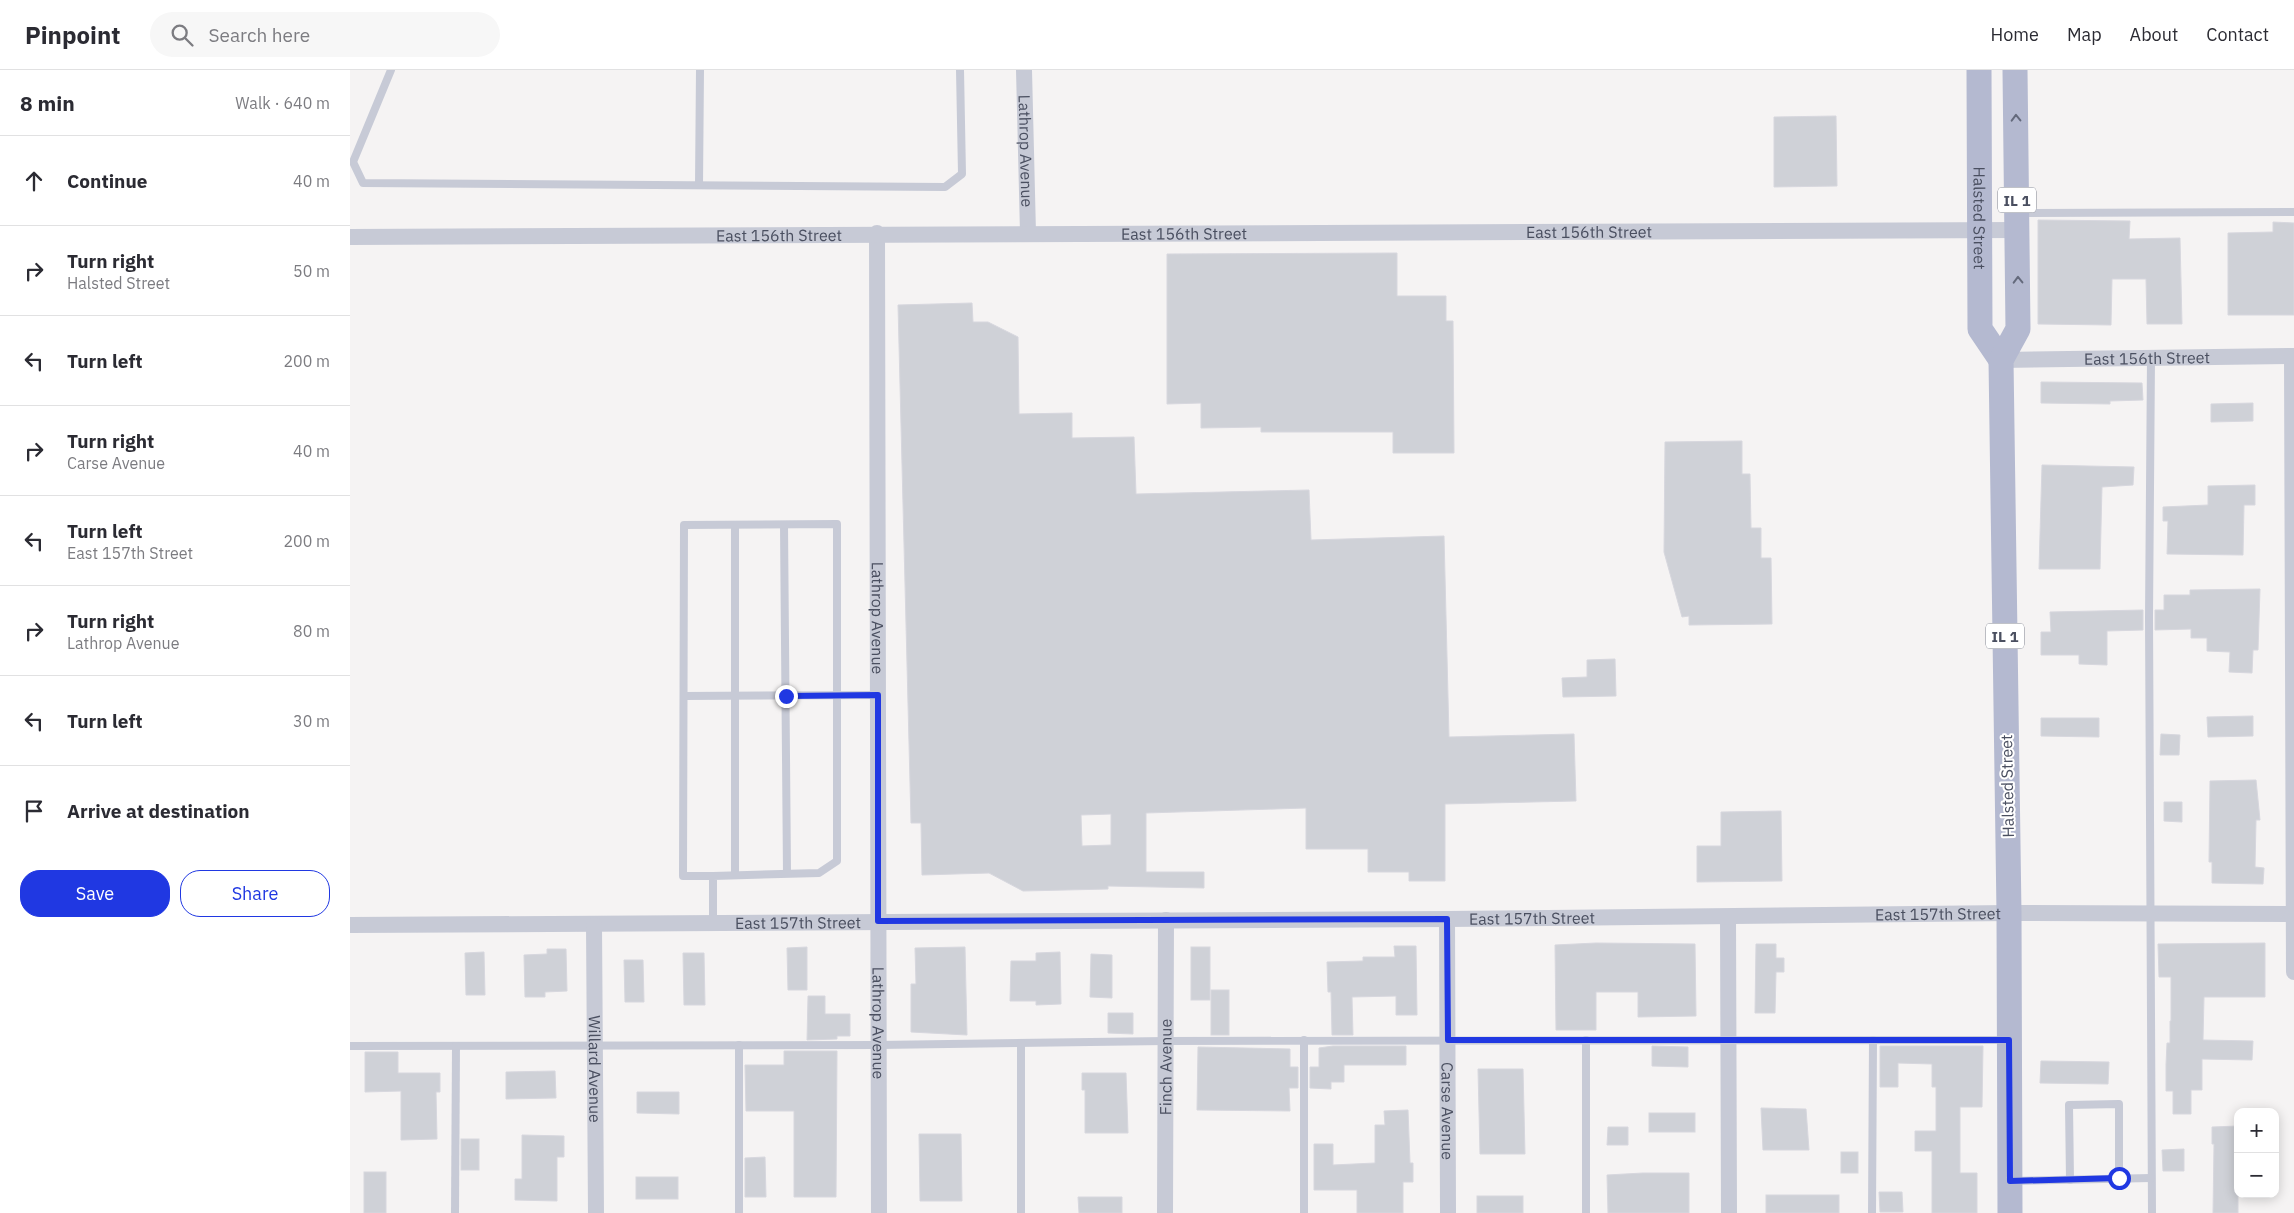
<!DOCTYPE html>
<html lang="en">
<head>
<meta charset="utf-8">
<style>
  body { margin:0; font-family:"IBM Plex Sans",sans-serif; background:#f7f7f7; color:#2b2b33 }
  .controls { position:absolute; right:15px; bottom:15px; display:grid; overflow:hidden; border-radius:10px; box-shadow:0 2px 12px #0003 }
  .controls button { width:45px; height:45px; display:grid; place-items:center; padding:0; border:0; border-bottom:1px solid #e1e1e2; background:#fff; color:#2b2b33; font:25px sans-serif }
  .stop { position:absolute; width:15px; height:15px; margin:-11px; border:4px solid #2038e2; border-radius:50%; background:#fff }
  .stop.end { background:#2038e2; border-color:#fff; box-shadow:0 1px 5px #0008 }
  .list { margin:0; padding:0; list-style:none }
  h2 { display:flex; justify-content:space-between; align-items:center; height:65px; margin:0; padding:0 20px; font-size:21px }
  h2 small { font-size:16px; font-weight:400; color:#7c7c81 }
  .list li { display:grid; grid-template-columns:32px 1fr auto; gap:15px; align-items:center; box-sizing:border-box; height:90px; padding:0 20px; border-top:1px solid #e1e1e2 }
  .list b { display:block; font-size:19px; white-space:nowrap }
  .list p { margin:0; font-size:16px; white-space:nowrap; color:#7c7c81 }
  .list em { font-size:16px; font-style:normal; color:#7c7c81 }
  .actions { display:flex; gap:10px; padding:15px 20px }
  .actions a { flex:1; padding:11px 0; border:1px solid #2038e2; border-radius:20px; text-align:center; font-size:18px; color:#2038e2 }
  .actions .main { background:#2038e2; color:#fff }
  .icon { flex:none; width:28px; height:28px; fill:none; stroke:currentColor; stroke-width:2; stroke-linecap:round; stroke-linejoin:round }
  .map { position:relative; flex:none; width:1944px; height:1143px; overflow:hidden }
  header { display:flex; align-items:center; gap:30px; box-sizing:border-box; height:70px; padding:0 25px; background:#fff; border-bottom:1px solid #e1e1e2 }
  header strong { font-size:24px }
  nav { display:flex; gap:28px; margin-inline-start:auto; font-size:18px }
  .search { width:350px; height:45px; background:#f7f7f7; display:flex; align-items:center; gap:12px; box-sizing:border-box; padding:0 18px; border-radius:28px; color:#7c7c81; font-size:19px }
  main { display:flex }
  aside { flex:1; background:#fff }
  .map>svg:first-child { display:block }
  .building { fill:#cfd1d7; stroke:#d7d7de; fill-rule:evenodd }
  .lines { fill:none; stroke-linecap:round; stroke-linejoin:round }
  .lane { stroke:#c7cad6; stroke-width:8 }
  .street { stroke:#c7cad6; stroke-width:16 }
  .primary { stroke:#b4b9d0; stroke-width:25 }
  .oneway { stroke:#646a7c }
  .route { stroke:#2038e2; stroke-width:6 }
  .labels { text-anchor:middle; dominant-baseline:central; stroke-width:4; stroke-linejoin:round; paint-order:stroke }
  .shield { fill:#fff; stroke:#808490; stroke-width:1 }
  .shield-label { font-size:15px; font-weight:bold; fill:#4a4f60 }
  .street-label { font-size:16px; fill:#4a4f60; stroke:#fff }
</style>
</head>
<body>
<header>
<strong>Pinpoint</strong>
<div class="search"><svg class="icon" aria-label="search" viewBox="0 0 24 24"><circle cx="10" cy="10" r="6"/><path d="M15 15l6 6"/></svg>Search here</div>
<nav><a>Home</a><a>Map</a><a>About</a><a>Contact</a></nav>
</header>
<main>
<aside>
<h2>8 min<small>Walk · 640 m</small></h2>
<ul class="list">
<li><svg class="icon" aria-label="ahead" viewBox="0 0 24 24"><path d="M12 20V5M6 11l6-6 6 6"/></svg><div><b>Continue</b></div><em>40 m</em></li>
<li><svg class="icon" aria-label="right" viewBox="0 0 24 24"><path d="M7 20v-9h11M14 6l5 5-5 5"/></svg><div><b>Turn right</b><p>Halsted Street</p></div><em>50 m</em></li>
<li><svg class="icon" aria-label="left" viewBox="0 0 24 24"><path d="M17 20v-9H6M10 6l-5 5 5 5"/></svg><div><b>Turn left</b></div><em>200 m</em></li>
<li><svg class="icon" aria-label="right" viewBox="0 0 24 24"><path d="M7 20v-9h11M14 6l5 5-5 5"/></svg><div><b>Turn right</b><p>Carse Avenue</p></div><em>40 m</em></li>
<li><svg class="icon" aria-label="left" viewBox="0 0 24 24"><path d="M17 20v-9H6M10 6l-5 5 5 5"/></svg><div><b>Turn left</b><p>East 157th Street</p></div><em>200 m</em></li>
<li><svg class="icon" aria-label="right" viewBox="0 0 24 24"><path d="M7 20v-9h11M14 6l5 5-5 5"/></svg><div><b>Turn right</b><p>Lathrop Avenue</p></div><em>80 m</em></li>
<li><svg class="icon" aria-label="left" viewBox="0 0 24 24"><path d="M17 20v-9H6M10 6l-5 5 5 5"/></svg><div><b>Turn left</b></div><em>30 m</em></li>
<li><svg class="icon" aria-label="arrive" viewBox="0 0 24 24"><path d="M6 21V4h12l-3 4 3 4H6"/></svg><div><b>Arrive at destination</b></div></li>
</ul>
<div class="actions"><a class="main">Save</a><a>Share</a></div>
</aside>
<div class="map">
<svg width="1944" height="1143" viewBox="0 0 1944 1143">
  <rect width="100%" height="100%" fill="#f5f3f3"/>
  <g class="building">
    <path d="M 1486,46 L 1487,116 L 1424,117 L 1424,47 Z"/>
    <path d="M 1688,150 L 1780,151 L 1779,169 L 1830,168 L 1832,254 L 1797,254 L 1796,209 L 1762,209 L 1761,255 L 1688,254 Z"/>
    <path d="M 1923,152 L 1944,153 L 1944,245 L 1878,245 L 1878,163 L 1923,162 Z"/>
    <path d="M 1047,183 L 1047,226 L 1096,226 L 1096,251 L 1103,251 L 1104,383 L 1043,383 L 1043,362 L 911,362 L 911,357 L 851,358 L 851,333 L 817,334 L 817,184 Z"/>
    <path d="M 622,233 L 623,252 L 638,252 L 668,267 L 669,344 L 722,343 L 722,368 L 784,367 L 786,424 L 959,420 L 961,470 L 1094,466 L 1099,667 L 1224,664 L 1226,731 L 1095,734 L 1095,811 L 1059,811 L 1059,802 L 1018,802 L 1018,779 L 956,779 L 956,738 L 796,743 L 796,802 L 854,802 L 854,818 L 758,816 L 758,819 L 673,821 L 639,803 L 572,805 L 571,753 L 561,753 L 548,235 ZM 761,744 L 761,775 L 732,776 L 731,745 Z"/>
    <path d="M 1691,312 L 1792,313 L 1793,330 L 1760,331 L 1760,334 L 1691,333 Z"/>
    <path d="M 1903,333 L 1903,351 L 1861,352 L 1861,334 Z"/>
    <path d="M 1392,371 L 1392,404 L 1400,404 L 1401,458 L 1411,458 L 1411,488 L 1421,488 L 1422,554 L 1339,555 L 1339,546 L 1332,547 L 1314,482 L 1315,372 Z"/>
    <path d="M 1692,395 L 1784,397 L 1783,415 L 1752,417 L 1750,499 L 1689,499 Z"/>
    <path d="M 1905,415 L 1905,435 L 1894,435 L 1893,485 L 1817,484 L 1818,451 L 1813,451 L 1813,437 L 1858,435 L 1858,416 Z"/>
    <path d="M 1910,519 L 1908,580 L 1903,580 L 1902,603 L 1879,602 L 1880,582 L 1857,581 L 1857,568 L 1841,568 L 1841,559 L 1805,560 L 1805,540 L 1814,540 L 1814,525 L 1840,525 L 1840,520 Z"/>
    <path d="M 1793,540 L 1793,560 L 1757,561 L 1757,595 L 1729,594 L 1729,585 L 1691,585 L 1691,562 L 1701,562 L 1700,542 Z"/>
    <path d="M 1265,589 L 1266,626 L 1213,627 L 1212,608 L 1237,607 L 1237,590 Z"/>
    <path d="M 1903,646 L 1903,666 L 1858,667 L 1857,647 Z"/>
    <path d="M 1691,648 L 1749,648 L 1749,667 L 1691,666 Z"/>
    <path d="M 1811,664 L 1830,665 L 1829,685 L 1810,685 Z"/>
    <path d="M 1906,710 L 1910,750 L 1906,750 L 1905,797 L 1914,798 L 1913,814 L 1862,813 L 1862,792 L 1859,792 L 1860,711 Z"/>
    <path d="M 1814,732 L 1832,732 L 1832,752 L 1814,751 Z"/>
    <path d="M 1431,741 L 1432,811 L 1347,812 L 1347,776 L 1371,776 L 1371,742 Z"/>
    <path d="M 1246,873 L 1345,874 L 1346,946 L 1288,947 L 1288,922 L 1246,922 L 1246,960 L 1206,960 L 1205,875 Z"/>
    <path d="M 1915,873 L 1915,927 L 1854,927 L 1853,970 L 1903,971 L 1902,990 L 1852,989 L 1852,1020 L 1841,1020 L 1841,1044 L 1823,1044 L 1823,1021 L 1816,1021 L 1816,995 L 1817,973 L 1820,973 L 1820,951 L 1821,951 L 1821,907 L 1809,907 L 1808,874 Z"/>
    <path d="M 1406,874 L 1426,874 L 1426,888 L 1434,888 L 1434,902 L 1426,902 L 1425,943 L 1405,943 Z"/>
    <path d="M 1044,876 L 1066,876 L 1067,945 L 1046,945 L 1046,926 L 1002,927 L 1003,965 L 982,965 L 981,922 L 978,922 L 977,892 L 1013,891 L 1013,887 L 1045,887 Z"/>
    <path d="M 457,877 L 457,920 L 438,920 L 437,878 Z"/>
    <path d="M 615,877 L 617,965 L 561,962 L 561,914 L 566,914 L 565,878 Z"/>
    <rect x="841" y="877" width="19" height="53"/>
    <path d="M 197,879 L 216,879 L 217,921 L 195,922 L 195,927 L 175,927 L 174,885 L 197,884 Z"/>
    <path d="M 134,882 L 135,925 L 116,925 L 115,883 Z"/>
    <path d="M 710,882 L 711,934 L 686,935 L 686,931 L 660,931 L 661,891 L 686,891 L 686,883 Z"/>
    <path d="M 333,883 L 354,883 L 355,935 L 334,935 Z"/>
    <path d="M 741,884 L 762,885 L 762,928 L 740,927 Z"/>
    <path d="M 274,890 L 293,890 L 294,932 L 275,932 Z"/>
    <rect x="861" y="920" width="18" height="45"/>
    <path d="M 458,926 L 475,926 L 475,944 L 500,944 L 500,966 L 487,966 L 487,969 L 457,970 Z"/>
    <path d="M 758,943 L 783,943 L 783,964 L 758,963 Z"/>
    <path d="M 983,976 L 1056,976 L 1056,995 L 994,995 L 994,1012 L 981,1012 L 981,1019 L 960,1018 L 960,997 L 969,997 L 969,978 Z"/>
    <path d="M 1302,976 L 1338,977 L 1338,997 L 1302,996 Z"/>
    <path d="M 1530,976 L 1633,976 L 1632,1037 L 1610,1037 L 1610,1103 L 1627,1103 L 1627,1143 L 1582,1143 L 1582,1081 L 1565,1081 L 1565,1061 L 1586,1061 L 1586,1017 L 1582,1017 L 1582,994 L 1548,993 L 1548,1017 L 1530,1017 Z"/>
    <path d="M 848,977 L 940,979 L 940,997 L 948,997 L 948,1018 L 939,1018 L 940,1041 L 847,1040 Z"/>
    <path d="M 434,981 L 487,981 L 486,1127 L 444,1127 L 444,1041 L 396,1041 L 395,995 L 434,995 Z"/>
    <path d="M 15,982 L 48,982 L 48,1003 L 90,1003 L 90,1022 L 86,1022 L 87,1069 L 51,1070 L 51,1021 L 15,1022 Z"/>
    <path d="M 1691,991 L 1759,992 L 1758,1014 L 1690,1013 Z"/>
    <path d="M 1128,999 L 1173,999 L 1175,1084 L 1130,1084 Z"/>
    <path d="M 205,1001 L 206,1028 L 156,1029 L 156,1002 Z"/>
    <path d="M 732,1003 L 776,1003 L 778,1063 L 735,1063 L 735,1020 L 732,1020 Z"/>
    <path d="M 287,1022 L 329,1022 L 329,1044 L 287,1043 Z"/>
    <path d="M 1411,1038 L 1456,1039 L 1459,1080 L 1413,1080 Z"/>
    <path d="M 1058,1040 L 1060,1093 L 1063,1093 L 1063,1112 L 1053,1112 L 1053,1143 L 1007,1143 L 1007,1120 L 964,1120 L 964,1074 L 983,1074 L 983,1095 L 1025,1093 L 1025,1055 L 1035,1055 L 1034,1041 Z"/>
    <rect x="1299" y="1043" width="46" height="19"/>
    <path d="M 1888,1056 L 1888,1143 L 1863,1143 L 1864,1074 L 1862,1074 L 1862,1057 Z"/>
    <path d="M 1258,1057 L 1278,1057 L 1278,1075 L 1257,1075 Z"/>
    <path d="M 569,1064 L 611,1064 L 612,1131 L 570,1131 Z"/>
    <path d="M 172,1065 L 214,1066 L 214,1087 L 207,1087 L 207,1131 L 165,1130 L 165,1109 L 172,1109 Z"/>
    <rect x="111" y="1069" width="18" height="31"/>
    <path d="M 1834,1079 L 1834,1101 L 1813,1101 L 1812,1080 Z"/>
    <rect x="1491" y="1082" width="17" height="21"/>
    <path d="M 415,1087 L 416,1127 L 395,1127 L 395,1088 Z"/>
    <rect x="14" y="1102" width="22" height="41"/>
    <path d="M 1293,1103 L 1339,1103 L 1339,1143 L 1258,1143 L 1257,1105 Z"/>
    <rect x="286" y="1107" width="42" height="22"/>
    <path d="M 1529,1122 L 1552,1122 L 1553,1142 L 1530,1142 Z"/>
    <rect x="1416" y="1125" width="73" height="18"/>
    <rect x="1127" y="1126" width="46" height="17"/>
    <path d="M 728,1127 L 772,1127 L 772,1143 L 729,1143 Z"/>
  </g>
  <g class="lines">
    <g class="lane">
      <path d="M 41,0 L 3,92 L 13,113 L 595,117 L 612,104 L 610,0"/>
      <path d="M 349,115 L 350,0"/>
      <path d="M 1671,143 L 1944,142"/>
      <path d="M 1801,288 L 1799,548 L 1802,1143"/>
      <path d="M 434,455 L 437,803"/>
      <path d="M 334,626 L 528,625"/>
      <path d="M 385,805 L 385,455"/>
      <path d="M 363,854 L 363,806 L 333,806 L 334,455 L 487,454 L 487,791 L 469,803 L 363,806"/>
      <path d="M 1236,970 L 1236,1143"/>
      <path d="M 0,976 L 529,975 L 815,971 L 1655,970"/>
      <path d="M 1720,1110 L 1719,1035 L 1769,1034 L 1769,1109"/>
      <path d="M 1662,1111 L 1801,1108"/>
      <path d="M 105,1143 L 106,976"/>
      <path d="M 389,1143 L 389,975"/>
      <path d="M 671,1143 L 671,973"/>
      <path d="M 954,1143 L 954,970"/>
      <path d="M 1522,1143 L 1523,970"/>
    </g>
    <g class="street">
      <path id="s1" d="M 674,0 L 678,163"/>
      <path id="s2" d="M 527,163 L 529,1143"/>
      <path id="s3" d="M 0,167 L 1667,160"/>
      <path d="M 1942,286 L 1944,902"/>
      <path id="s4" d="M 1651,290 L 1944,286"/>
      <path d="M 1378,847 L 1379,1143"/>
      <path id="s5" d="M 1097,849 L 1098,1143"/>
      <path id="s6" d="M 0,855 L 1097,849 L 1659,843 L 1944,844"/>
      <path id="s7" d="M 244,855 L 246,1143"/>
      <path id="s8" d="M 815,1143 L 816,850"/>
    </g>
    <g class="primary">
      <path id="s9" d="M 1629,0 L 1630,259 L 1651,290"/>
      <path d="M 1660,1143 L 1659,843 L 1651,290 L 1668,259 L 1665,0"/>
    </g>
  </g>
  <defs><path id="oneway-chevron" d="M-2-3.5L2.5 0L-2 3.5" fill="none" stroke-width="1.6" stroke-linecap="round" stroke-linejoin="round" transform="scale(1.25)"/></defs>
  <g class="oneway">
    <use href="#oneway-chevron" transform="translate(1666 48) rotate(-91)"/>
    <use href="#oneway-chevron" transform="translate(1668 210) rotate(-91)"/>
  </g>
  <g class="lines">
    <path class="route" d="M 436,626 L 528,625 L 528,851 L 1097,849 L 1098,970 L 1659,970 L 1660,1111 L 1769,1108"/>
  </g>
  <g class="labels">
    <g class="shield">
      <rect x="1648" y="117.5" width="38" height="25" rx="4"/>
      <rect x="1636" y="553.5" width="38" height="25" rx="4"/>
    </g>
    <g class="shield-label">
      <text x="1667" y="130">IL 1</text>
      <text x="1655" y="566">IL 1</text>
    </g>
    <g class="street-label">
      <text stroke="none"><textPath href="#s1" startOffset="81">Lathrop Avenue</textPath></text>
      <text stroke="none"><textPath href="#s9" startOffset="148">Halsted Street</textPath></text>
      <text stroke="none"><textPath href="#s3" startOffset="1239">East 156th Street</textPath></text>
      <text stroke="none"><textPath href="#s3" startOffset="834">East 156th Street</textPath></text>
      <text stroke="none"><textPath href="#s3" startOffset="429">East 156th Street</textPath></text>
      <text stroke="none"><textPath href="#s4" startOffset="146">East 156th Street</textPath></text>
      <text stroke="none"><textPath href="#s2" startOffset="385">Lathrop Avenue</textPath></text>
      <text transform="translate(1657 716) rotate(-91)">Halsted Street</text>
      <text stroke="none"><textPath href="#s6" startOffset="1588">East 157th Street</textPath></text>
      <text stroke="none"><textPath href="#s6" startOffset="1182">East 157th Street</textPath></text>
      <text stroke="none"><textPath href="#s6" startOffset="448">East 157th Street</textPath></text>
      <text stroke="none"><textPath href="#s2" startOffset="790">Lathrop Avenue</textPath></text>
      <text stroke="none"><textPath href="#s8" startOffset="146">Finch Avenue</textPath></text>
      <text stroke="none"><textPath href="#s7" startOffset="144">Willard Avenue</textPath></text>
      <text stroke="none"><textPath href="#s5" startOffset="192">Carse Avenue</textPath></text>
    </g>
  </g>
</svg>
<div class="controls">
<button>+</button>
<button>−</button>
</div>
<div class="stop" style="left:1769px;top:1108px"></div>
<div class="stop end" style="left:436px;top:626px"></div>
</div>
</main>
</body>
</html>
